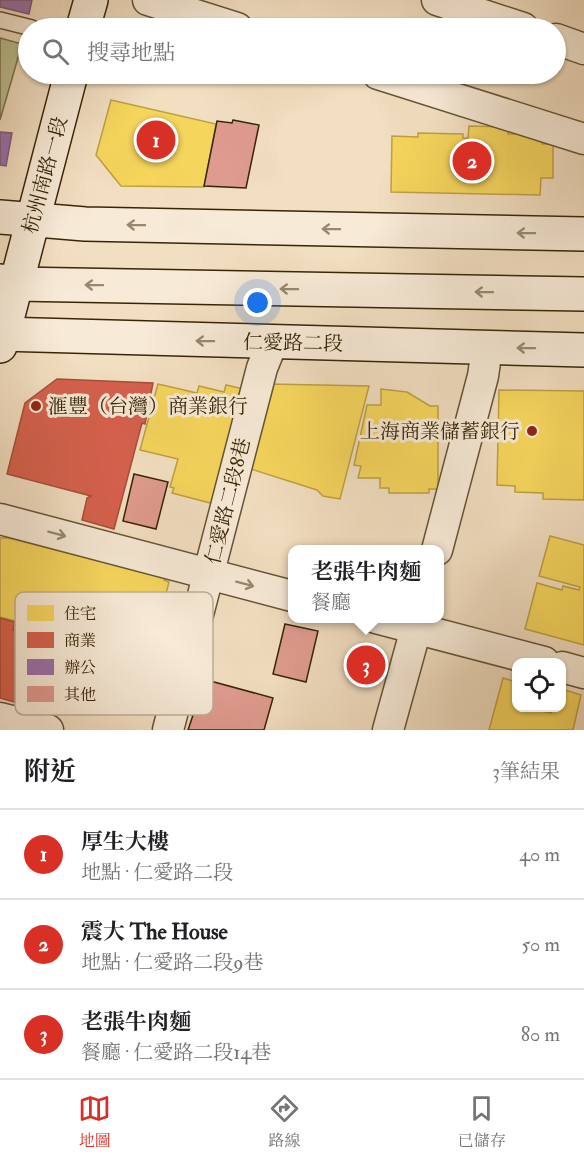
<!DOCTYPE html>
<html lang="zh-TW">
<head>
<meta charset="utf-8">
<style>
  body { margin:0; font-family:"IM FELL Double Pica","Noto Serif TC",serif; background:#f2f2f2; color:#202124 }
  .controls { position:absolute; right:18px; bottom:18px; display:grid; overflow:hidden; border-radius:12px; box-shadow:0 2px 4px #0004 }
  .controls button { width:54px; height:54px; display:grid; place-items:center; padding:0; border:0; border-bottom:2px solid #e0e0e0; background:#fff; color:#202124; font:30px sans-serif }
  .you { position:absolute; left:258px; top:303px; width:21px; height:21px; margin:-15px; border:4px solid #fff; border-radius:50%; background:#1a73e8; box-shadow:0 0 0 9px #1a73e833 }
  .badge { display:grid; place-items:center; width:39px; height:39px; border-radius:50%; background:#d93025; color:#fff; font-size:20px; font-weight:700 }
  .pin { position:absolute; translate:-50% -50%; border:3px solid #fff; box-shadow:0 2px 6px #0006 }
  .popup { position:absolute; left:288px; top:545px; width:156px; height:78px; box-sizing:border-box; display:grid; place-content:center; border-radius:12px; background:#fff; filter:drop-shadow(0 2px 4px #0005); font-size:20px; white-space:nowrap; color:#757577 }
  .popup b { font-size:22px; color:#202124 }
  .popup::after { content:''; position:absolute; left:50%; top:100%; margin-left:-12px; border:12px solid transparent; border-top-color:#fff }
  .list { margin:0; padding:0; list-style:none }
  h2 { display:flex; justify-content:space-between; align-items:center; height:78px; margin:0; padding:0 24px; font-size:26px }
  h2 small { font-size:20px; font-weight:400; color:#757577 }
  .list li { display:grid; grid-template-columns:39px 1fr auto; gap:18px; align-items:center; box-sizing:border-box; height:90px; padding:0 24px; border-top:2px solid #e0e0e0 }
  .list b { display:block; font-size:22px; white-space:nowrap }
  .list p { margin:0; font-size:20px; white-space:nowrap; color:#757577 }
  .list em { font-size:20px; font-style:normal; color:#757577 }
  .icon { flex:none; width:33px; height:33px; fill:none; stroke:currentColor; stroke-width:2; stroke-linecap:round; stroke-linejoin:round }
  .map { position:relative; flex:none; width:584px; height:730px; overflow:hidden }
  .search { position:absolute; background:#fff; box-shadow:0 2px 4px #0004; left:18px; right:18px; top:18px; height:66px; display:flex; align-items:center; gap:15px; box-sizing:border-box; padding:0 21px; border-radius:33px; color:#757577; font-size:22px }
  .sheet { height:348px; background:#fff }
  nav { display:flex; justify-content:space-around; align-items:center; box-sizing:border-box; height:84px; border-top:2px solid #e0e0e0; background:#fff; font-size:16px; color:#757577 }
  nav a { display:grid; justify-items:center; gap:3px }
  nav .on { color:#d93025 }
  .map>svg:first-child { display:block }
  .green { fill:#bdc091; stroke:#7a724c; stroke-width:1.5 }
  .homes { fill:#f6d55c; stroke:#bda042; stroke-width:1.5 }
  .shops { fill:#d6604d; stroke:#a74e38; stroke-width:1.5 }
  .offices { fill:#9970ab; stroke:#7c5a7a; stroke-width:1.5 }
  .building { fill:#df9b8f; stroke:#382506; stroke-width:1.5 }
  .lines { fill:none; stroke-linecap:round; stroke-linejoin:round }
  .lane-casing { stroke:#665335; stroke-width:18 }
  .street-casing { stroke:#665335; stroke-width:33 }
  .secondary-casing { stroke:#382506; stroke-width:36 }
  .lane { stroke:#f7ead7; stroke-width:15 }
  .street { stroke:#f7ead7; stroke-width:30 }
  .secondary { stroke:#f7ead7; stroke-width:33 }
  .oneway { stroke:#98886e }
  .poi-dot { fill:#8f2418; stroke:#f7ead7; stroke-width:2 }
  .labels { text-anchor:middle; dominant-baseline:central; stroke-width:6; stroke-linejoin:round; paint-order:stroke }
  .street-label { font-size:20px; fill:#382506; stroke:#f7ead7 }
  .poi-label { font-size:20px; fill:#382506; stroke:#f7ead7; text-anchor:start }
  .key { fill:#f7ead7; stroke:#beaf98; stroke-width:1.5 }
  .key-label { font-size:16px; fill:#382506 }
</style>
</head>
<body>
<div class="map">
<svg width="584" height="730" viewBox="0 0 584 730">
  <rect width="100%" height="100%" fill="#f2dec1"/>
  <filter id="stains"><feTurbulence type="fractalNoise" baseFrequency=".00333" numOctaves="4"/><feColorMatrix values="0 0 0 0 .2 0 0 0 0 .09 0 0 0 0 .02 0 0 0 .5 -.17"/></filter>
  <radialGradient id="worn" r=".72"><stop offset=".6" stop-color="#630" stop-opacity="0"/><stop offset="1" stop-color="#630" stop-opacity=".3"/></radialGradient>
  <path class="green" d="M 0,38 L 22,44 L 0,120 Z"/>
  <g class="homes">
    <path d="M 111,100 L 216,124 L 204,187 L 121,186 L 96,155 Z"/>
    <path d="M 469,126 L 508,127 L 508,134 L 536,134 L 542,139 L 542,144 L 553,144 L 553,178 L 541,178 L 540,195 L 391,192 L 392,136 L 418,137 L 418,133 L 463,134 L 463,138 L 468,138 Z"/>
    <path d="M 158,384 L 197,393 L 199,386 L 224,392 L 226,385 L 248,390 L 214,504 L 172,493 L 174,488 L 170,487 L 178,459 L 140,450 Z"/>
    <path d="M 269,384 L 369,386 L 340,499 L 323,496 L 317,490 L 248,468 Z"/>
    <path d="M 381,389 L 407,392 L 430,406 L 438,406 L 438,489 L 429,489 L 429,493 L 389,493 L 389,488 L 380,488 L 380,478 L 358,478 L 361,466 L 354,465 L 367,405 L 381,405 Z"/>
    <path d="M 499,390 L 584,391 L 584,500 L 543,499 L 543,493 L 515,492 L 515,486 L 497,485 Z"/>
    <path d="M 550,536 L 584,545 L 584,645 L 525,629 L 537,583 L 562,590 L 563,586 L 579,590 L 580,587 L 539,576 Z"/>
    <path d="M 0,538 L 9,538 L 165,578 L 164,580 L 169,582 L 153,646 L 146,645 L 133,694 L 128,693 L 127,697 L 102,691 L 103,686 L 80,680 L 90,641 L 0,617 Z"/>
    <path d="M 503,678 L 516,682 L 516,708 L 541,708 L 540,711 L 551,713 L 552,708 L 562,708 L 562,689 L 581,695 L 573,730 L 489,730 Z"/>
  </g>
  <g class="shops">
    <path d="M 57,379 L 153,383 L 145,424 L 142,423 L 114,529 L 82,520 L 87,498 L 91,496 L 7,474 L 25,403 Z"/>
    <path d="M 0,618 L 15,622 L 13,630 L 48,638 L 44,655 L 58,659 L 57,668 L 67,670 L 56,714 L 0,698 Z"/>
  </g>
  <g class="offices">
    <path d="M 0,0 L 32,0 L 29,14 L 0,7 Z"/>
    <path d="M 0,132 L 12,133 L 6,166 L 0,165 Z"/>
  </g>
  <g class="building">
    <path d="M 233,120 L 259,125 L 246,188 L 204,186 L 217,121 L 232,123 Z"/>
    <path d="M 134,474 L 168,482 L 156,529 L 123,521 Z"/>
    <path d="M 285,624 L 318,631 L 306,682 L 273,674 Z"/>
    <path d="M 203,679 L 273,698 L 264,730 L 188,730 L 193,715 L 182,713 L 190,682 L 201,686 Z"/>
  </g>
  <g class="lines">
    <g class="lane-casing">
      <path id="lane" d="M 0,20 L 32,28"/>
    </g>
    <g class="street-casing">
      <g id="street">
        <path d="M 148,0 L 237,28"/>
        <path d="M 437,0 L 523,28"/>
        <path d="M 556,39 L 584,49"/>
        <path d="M 378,74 L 584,139"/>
        <path d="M 0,519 L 292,596"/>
        <path d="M 437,550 L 483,376 L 487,348"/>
        <path d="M 376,618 L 544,662"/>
        <path d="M 562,667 L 584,673"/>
        <path d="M 0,718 L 48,730"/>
        <path d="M 168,730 L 262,368 L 272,343"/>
        <path d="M 388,730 L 419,618"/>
      </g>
    </g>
    <g class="secondary-casing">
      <g id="secondary">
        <path d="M 83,28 L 91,0"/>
        <path d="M 0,217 L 85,224 L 584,234"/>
        <path d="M 0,281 L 16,284 L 584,294"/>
        <path d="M 0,334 L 584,350"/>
        <path d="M 0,346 L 71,74"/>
      </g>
    </g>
    <use href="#lane" class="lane"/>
    <use href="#street" class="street"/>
    <use href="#secondary" class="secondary"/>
  </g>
  <defs><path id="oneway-shaft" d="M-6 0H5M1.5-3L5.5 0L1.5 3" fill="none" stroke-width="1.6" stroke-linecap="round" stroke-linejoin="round" transform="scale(1.5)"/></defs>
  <g class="oneway">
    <use href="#oneway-shaft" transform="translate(136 225) rotate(-179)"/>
    <use href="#oneway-shaft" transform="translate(331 229) rotate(-179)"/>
    <use href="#oneway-shaft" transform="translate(526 233) rotate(-179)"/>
    <use href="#oneway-shaft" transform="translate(94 285) rotate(-179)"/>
    <use href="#oneway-shaft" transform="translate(289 289) rotate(-179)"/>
    <use href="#oneway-shaft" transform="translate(484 292) rotate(-179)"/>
    <use href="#oneway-shaft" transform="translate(205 341) rotate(-179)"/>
    <use href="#oneway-shaft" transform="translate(526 348) rotate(-179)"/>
    <use href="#oneway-shaft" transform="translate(57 534) rotate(15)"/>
    <use href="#oneway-shaft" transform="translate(245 584) rotate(15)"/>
  </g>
  <g class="poi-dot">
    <circle cx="36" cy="406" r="6"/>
    <circle cx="532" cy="431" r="6"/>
  </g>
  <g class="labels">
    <g class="street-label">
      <text transform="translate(45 175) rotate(-75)">杭州南路一段</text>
      <text transform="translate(293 343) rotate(1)">仁愛路二段</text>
      <text transform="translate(228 501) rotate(-76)">仁愛路二段8巷</text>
    </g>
    <g class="poi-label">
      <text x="48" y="406">滙豐（台灣）商業銀行</text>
      <text x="520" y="431" text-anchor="end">上海商業儲蓄銀行</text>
    </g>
  </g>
  <rect x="15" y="592" width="198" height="123" rx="9" class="key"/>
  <rect x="27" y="605" width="27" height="16" fill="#f6d55c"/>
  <rect x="27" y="632" width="27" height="16" fill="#d6604d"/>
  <rect x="27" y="659" width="27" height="16" fill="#9970ab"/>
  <rect x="27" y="686" width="27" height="16" fill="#df9b8f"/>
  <g class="key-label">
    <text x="64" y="619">住宅</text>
    <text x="64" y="646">商業</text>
    <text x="64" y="673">辦公</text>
    <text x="64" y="700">其他</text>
  </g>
  <rect width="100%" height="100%" filter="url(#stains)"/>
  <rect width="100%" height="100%" fill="url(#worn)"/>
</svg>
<div class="controls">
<button><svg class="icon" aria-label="locate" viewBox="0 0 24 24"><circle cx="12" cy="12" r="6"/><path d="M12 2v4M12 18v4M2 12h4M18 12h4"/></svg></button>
</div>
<div class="you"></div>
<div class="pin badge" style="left:156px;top:140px">1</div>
<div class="pin badge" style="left:472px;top:161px">2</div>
<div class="pin badge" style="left:366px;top:665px">3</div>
<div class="popup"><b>老張牛肉麵</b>餐廳</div>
<div class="search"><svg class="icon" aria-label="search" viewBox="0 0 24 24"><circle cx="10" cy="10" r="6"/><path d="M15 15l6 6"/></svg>搜尋地點</div>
</div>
<section class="sheet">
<h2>附近<small>3筆結果</small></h2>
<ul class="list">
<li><span class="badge">1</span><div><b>厚生大樓</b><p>地點 · 仁愛路二段</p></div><em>40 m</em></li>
<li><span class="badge">2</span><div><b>震大 The House</b><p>地點 · 仁愛路二段9巷</p></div><em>50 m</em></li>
<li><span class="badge">3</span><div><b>老張牛肉麵</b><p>餐廳 · 仁愛路二段14巷</p></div><em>80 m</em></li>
</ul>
</section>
<nav>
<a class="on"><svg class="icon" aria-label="map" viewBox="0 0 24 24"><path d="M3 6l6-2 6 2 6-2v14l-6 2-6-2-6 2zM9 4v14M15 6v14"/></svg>地圖</a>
<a><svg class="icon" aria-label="directions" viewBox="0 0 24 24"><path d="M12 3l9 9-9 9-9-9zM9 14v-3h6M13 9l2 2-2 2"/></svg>路線</a>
<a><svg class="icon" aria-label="saved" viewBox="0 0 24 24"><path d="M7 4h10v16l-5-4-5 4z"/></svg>已儲存</a>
</nav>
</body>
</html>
